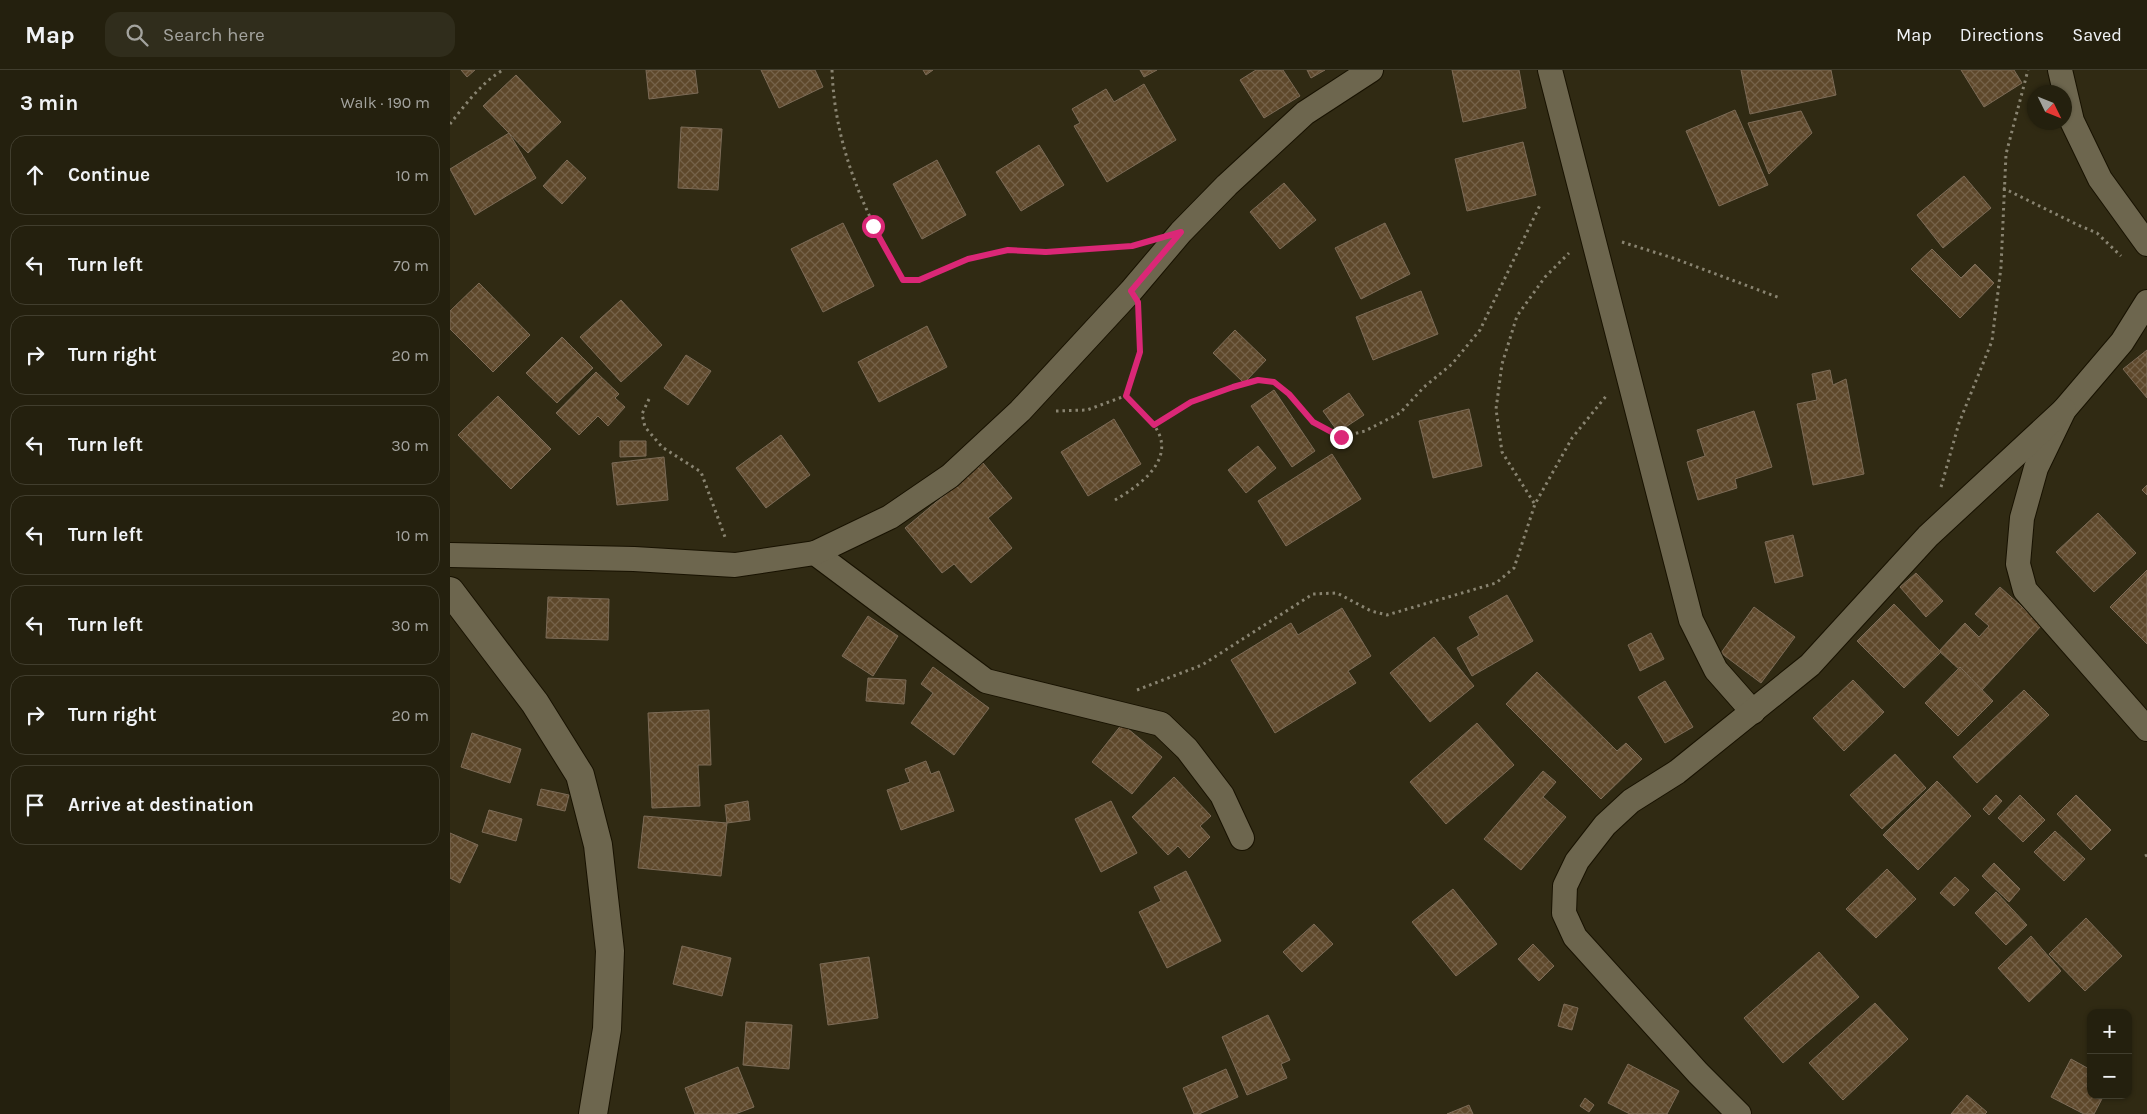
<!DOCTYPE html>
<html lang="en">
<head>
<meta charset="utf-8">
<style>
  body { margin:0; font-family:Karla,sans-serif; background:#302d1c; color:#f1f3f6 }
  .controls { position:absolute; right:15px; bottom:15px; display:grid; overflow:hidden; border-radius:10px; box-shadow:0 1px 4px #0004 }
  .controls button { width:45px; height:45px; display:grid; place-items:center; padding:0; border:0; border-bottom:1px solid #413e2e; background:#24200e; color:#f1f3f6; font:25px sans-serif }
  .compass { position:absolute; left:1577px; top:15px; width:45px; height:45px; border-radius:50%; background:#24200e; box-shadow:0 1px 4px #0004; rotate:133deg }
  .stop { position:absolute; width:15px; height:15px; margin:-11px; border:4px solid #db2777; border-radius:50%; background:#fff }
  .stop.end { background:#db2777; border-color:#fff; box-shadow:0 1px 5px #0008 }
  .list { margin:0; padding:0; list-style:none }
  h2 { display:flex; justify-content:space-between; align-items:center; height:65px; margin:0; padding:0 20px; font-size:21px }
  h2 small { font-size:16px; font-weight:400; color:#a3a39e }
  .list li { display:grid; grid-template-columns:32px 1fr auto; gap:15px; align-items:center; box-sizing:border-box; height:80px; margin:0 10px 10px; padding:0 10px; border:1px solid #413e2e; border-radius:15px }
  .list b { display:block; font-size:19px; white-space:nowrap }
  .list em { font-size:16px; font-style:normal; color:#a3a39e }
  .icon { flex:none; width:28px; height:28px; fill:none; stroke:currentColor; stroke-width:2; stroke-linecap:round; stroke-linejoin:round }
  .map { position:relative; flex:none; width:1697px; height:1044px; overflow:hidden }
  header { display:flex; align-items:center; gap:30px; box-sizing:border-box; height:70px; padding:0 25px; background:#24200e; border-bottom:1px solid #413e2e }
  header strong { font-size:24px }
  nav { display:flex; gap:28px; margin-inline-start:auto; font-size:18px }
  .search { width:350px; height:45px; background:#302d1c; display:flex; align-items:center; gap:12px; box-sizing:border-box; padding:0 18px; border-radius:15px; color:#a3a39e; font-size:19px }
  main { display:flex }
  aside { flex:1; background:#24200e }
  .map>svg:first-child { display:block }
  .building { fill:url(#building-cross-hatch); stroke:#7c6b57 }
  .lines { fill:none; stroke-linecap:round; stroke-linejoin:round }
  .street-casing { stroke:#181200; stroke-width:26 }
  .secondary-casing { stroke:#181200; stroke-width:30 }
  .path { stroke:#898471; stroke-width:3; stroke-dasharray:2.5 4; stroke-linecap:butt }
  .street { stroke:#6d664e; stroke-width:24 }
  .secondary { stroke:#6d664e; stroke-width:28 }
  .route { stroke:#db2777; stroke-width:6 }
</style>
</head>
<body>
<header>
<strong>Map</strong>
<div class="search"><svg class="icon" aria-label="search" viewBox="0 0 24 24"><circle cx="10" cy="10" r="6"/><path d="M15 15l6 6"/></svg>Search here</div>
<nav><a>Map</a><a>Directions</a><a>Saved</a></nav>
</header>
<main>
<aside>
<h2>3 min<small>Walk · 190 m</small></h2>
<ul class="list">
<li><svg class="icon" aria-label="ahead" viewBox="0 0 24 24"><path d="M12 20V5M6 11l6-6 6 6"/></svg><div><b>Continue</b></div><em>10 m</em></li>
<li><svg class="icon" aria-label="left" viewBox="0 0 24 24"><path d="M17 20v-9H6M10 6l-5 5 5 5"/></svg><div><b>Turn left</b></div><em>70 m</em></li>
<li><svg class="icon" aria-label="right" viewBox="0 0 24 24"><path d="M7 20v-9h11M14 6l5 5-5 5"/></svg><div><b>Turn right</b></div><em>20 m</em></li>
<li><svg class="icon" aria-label="left" viewBox="0 0 24 24"><path d="M17 20v-9H6M10 6l-5 5 5 5"/></svg><div><b>Turn left</b></div><em>30 m</em></li>
<li><svg class="icon" aria-label="left" viewBox="0 0 24 24"><path d="M17 20v-9H6M10 6l-5 5 5 5"/></svg><div><b>Turn left</b></div><em>10 m</em></li>
<li><svg class="icon" aria-label="left" viewBox="0 0 24 24"><path d="M17 20v-9H6M10 6l-5 5 5 5"/></svg><div><b>Turn left</b></div><em>30 m</em></li>
<li><svg class="icon" aria-label="right" viewBox="0 0 24 24"><path d="M7 20v-9h11M14 6l5 5-5 5"/></svg><div><b>Turn right</b></div><em>20 m</em></li>
<li><svg class="icon" aria-label="arrive" viewBox="0 0 24 24"><path d="M6 21V4h12l-3 4 3 4H6"/></svg><div><b>Arrive at destination</b></div></li>
</ul>
</aside>
<div class="map">
<svg width="1697" height="1044" viewBox="0 0 1697 1044">
  <defs>
    <pattern id="building-cross-hatch" width="8" height="8" patternUnits="userSpaceOnUse" patternTransform="scale(1.25)"><rect width="8" height="8" fill="#5e482b"/><path d="M0 0l8 8M0 8l8-8" fill="none" stroke="#756249"/></pattern>
  </defs>
  <rect width="100%" height="100%" fill="#302a13"/>
  <g class="building">
    <path d="M 11,0 L 25,0 L 17,7 Z"/>
    <path d="M 196,0 L 245,0 L 248,23 L 199,29 Z"/>
    <path d="M 311,0 L 365,0 L 373,17 L 329,38 Z"/>
    <path d="M 473,0 L 483,0 L 476,5 Z"/>
    <path d="M 690,0 L 707,0 L 694,7 Z"/>
    <path d="M 806,0 L 833,0 L 850,26 L 814,48 L 790,10 Z"/>
    <path d="M 857,0 L 875,0 L 861,8 Z"/>
    <path d="M 1002,0 L 1069,0 L 1076,38 L 1013,52 Z"/>
    <path d="M 1291,0 L 1381,0 L 1386,25 L 1300,44 Z"/>
    <path d="M 1511,0 L 1564,0 L 1572,13 L 1534,37 Z"/>
    <path d="M 66,5 L 111,52 L 78,83 L 33,36 Z"/>
    <path d="M 694,14 L 726,70 L 657,112 L 624,56 L 630,53 L 622,39 L 656,19 L 664,32 Z"/>
    <path d="M 1285,40 L 1318,115 L 1269,136 L 1236,61 Z"/>
    <path d="M 1351,41 L 1362,63 L 1319,104 L 1298,53 Z"/>
    <path d="M 231,57 L 272,59 L 268,120 L 228,118 Z"/>
    <path d="M 59,63 L 86,108 L 25,145 L 0,99 Z"/>
    <path d="M 1073,72 L 1086,125 L 1017,141 L 1005,89 Z"/>
    <path d="M 589,75 L 614,115 L 571,141 L 546,102 Z"/>
    <path d="M 117,90 L 136,108 L 112,134 L 93,116 Z"/>
    <path d="M 487,90 L 516,145 L 472,169 L 443,114 Z"/>
    <path d="M 1514,106 L 1541,138 L 1493,178 L 1467,145 Z"/>
    <path d="M 834,113 L 866,150 L 830,179 L 800,142 Z"/>
    <path d="M 393,153 L 424,216 L 373,242 L 341,179 Z"/>
    <path d="M 935,153 L 960,204 L 911,229 L 885,178 Z"/>
    <path d="M 1482,179 L 1511,208 L 1525,194 L 1544,213 L 1510,248 L 1461,199 Z"/>
    <path d="M 29,213 L 80,265 L 43,302 L 0,259 L 0,241 Z"/>
    <path d="M 971,221 L 988,264 L 923,290 L 906,247 Z"/>
    <path d="M 171,230 L 212,275 L 171,312 L 130,267 Z"/>
    <path d="M 477,256 L 497,297 L 429,332 L 408,292 Z"/>
    <path d="M 785,260 L 816,290 L 794,313 L 763,283 Z"/>
    <path d="M 112,267 L 143,298 L 107,333 L 76,303 Z"/>
    <path d="M 1697,280 L 1697,328 L 1673,299 Z"/>
    <path d="M 236,285 L 261,301 L 238,335 L 214,318 Z"/>
    <path d="M 1380,300 L 1383,315 L 1396,309 L 1414,404 L 1363,415 L 1347,334 L 1367,330 L 1362,304 Z"/>
    <path d="M 146,302 L 169,324 L 165,328 L 175,337 L 158,356 L 148,346 L 129,365 L 106,343 Z"/>
    <path d="M 824,320 L 865,381 L 842,397 L 801,336 Z"/>
    <path d="M 899,323 L 914,345 L 888,362 L 873,341 Z"/>
    <path d="M 48,326 L 101,379 L 61,419 L 8,365 Z"/>
    <path d="M 1019,339 L 1032,396 L 983,408 L 969,351 Z"/>
    <path d="M 1304,341 L 1322,397 L 1285,409 L 1287,418 L 1248,430 L 1237,392 L 1255,386 L 1247,360 Z"/>
    <path d="M 664,349 L 691,394 L 638,426 L 611,382 Z"/>
    <path d="M 331,365 L 360,405 L 316,438 L 286,398 Z"/>
    <path d="M 170,371 L 196,371 L 196,386 L 170,387 Z"/>
    <path d="M 808,376 L 826,398 L 796,423 L 778,400 Z"/>
    <path d="M 882,384 L 911,429 L 836,476 L 808,431 Z"/>
    <path d="M 214,387 L 218,430 L 167,435 L 162,393 Z"/>
    <path d="M 533,393 L 562,428 L 538,448 L 562,478 L 521,513 L 504,494 L 492,503 L 455,458 Z"/>
    <path d="M 1697,415 L 1697,425 L 1692,420 Z"/>
    <path d="M 1648,443 L 1686,483 L 1644,522 L 1606,482 Z"/>
    <path d="M 1343,465 L 1353,506 L 1325,513 L 1315,472 Z"/>
    <path d="M 1697,500 L 1697,574 L 1660,537 Z"/>
    <path d="M 1466,503 L 1493,531 L 1476,547 L 1450,517 Z"/>
    <path d="M 1550,517 L 1592,555 L 1532,620 L 1489,581 L 1515,553 L 1529,567 L 1539,556 L 1525,544 Z"/>
    <path d="M 1057,525 L 1083,571 L 1022,606 L 1007,578 L 1029,565 L 1019,547 Z"/>
    <path d="M 98,527 L 159,529 L 158,570 L 96,568 Z"/>
    <path d="M 1444,534 L 1491,582 L 1454,618 L 1407,571 Z"/>
    <path d="M 1304,537 L 1345,567 L 1311,613 L 1271,583 Z"/>
    <path d="M 892,538 L 921,586 L 898,601 L 906,613 L 825,663 L 781,590 L 841,553 L 848,565 Z"/>
    <path d="M 418,546 L 448,566 L 423,606 L 392,586 Z"/>
    <path d="M 1201,563 L 1214,589 L 1190,601 L 1178,575 Z"/>
    <path d="M 984,567 L 1024,616 L 980,652 L 940,603 Z"/>
    <path d="M 483,597 L 539,638 L 504,685 L 461,653 L 483,623 L 471,614 Z"/>
    <path d="M 1510,597 L 1543,631 L 1508,666 L 1475,633 Z"/>
    <path d="M 1087,602 L 1167,681 L 1176,673 L 1192,689 L 1151,729 L 1056,634 Z"/>
    <path d="M 418,608 L 456,610 L 454,634 L 416,631 Z"/>
    <path d="M 1403,610 L 1434,642 L 1394,681 L 1363,648 Z"/>
    <path d="M 1215,611 L 1243,657 L 1215,673 L 1188,627 Z"/>
    <path d="M 1574,620 L 1599,645 L 1527,713 L 1503,687 Z"/>
    <path d="M 259,640 L 261,695 L 248,695 L 250,736 L 202,738 L 198,643 Z"/>
    <path d="M 1027,653 L 1064,695 L 996,754 L 960,712 Z"/>
    <path d="M 672,654 L 712,687 L 682,724 L 642,692 Z"/>
    <path d="M 22,663 L 71,679 L 60,713 L 11,697 Z"/>
    <path d="M 1445,684 L 1476,718 L 1432,759 L 1400,725 Z"/>
    <path d="M 476,691 L 481,704 L 489,701 L 504,741 L 451,760 L 437,720 L 460,712 L 455,699 Z"/>
    <path d="M 1093,701 L 1106,712 L 1093,727 L 1116,747 L 1071,800 L 1034,769 Z"/>
    <path d="M 724,707 L 761,746 L 750,756 L 760,767 L 739,788 L 728,776 L 718,785 L 682,747 Z"/>
    <path d="M 1487,711 L 1521,746 L 1468,800 L 1433,765 Z"/>
    <path d="M 91,719 L 119,725 L 115,741 L 87,735 Z"/>
    <path d="M 1546,725 L 1552,731 L 1539,745 L 1533,739 Z"/>
    <path d="M 1570,725 L 1595,750 L 1573,772 L 1548,748 Z"/>
    <path d="M 1626,725 L 1661,760 L 1641,780 L 1607,744 Z"/>
    <path d="M 298,731 L 300,750 L 277,753 L 275,735 Z"/>
    <path d="M 661,731 L 687,783 L 651,802 L 625,749 Z"/>
    <path d="M 39,740 L 72,749 L 66,771 L 32,762 Z"/>
    <path d="M 194,746 L 277,753 L 271,806 L 188,798 Z"/>
    <path d="M 1605,761 L 1635,789 L 1614,811 L 1584,782 Z"/>
    <path d="M 0,763 L 28,775 L 10,813 L 0,808 Z"/>
    <path d="M 1544,793 L 1570,819 L 1559,832 L 1532,806 Z"/>
    <path d="M 1437,799 L 1466,829 L 1426,868 L 1396,839 Z"/>
    <path d="M 736,801 L 771,871 L 717,898 L 689,842 L 711,831 L 704,817 Z"/>
    <path d="M 1505,807 L 1519,820 L 1504,836 L 1490,823 Z"/>
    <path d="M 1003,819 L 1047,874 L 1006,906 L 962,852 Z"/>
    <path d="M 1546,822 L 1577,855 L 1556,875 L 1525,843 Z"/>
    <path d="M 1636,848 L 1672,886 L 1635,921 L 1599,884 Z"/>
    <path d="M 864,854 L 883,874 L 852,902 L 833,882 Z"/>
    <path d="M 1581,866 L 1611,901 L 1579,932 L 1548,898 Z"/>
    <path d="M 1083,874 L 1104,896 L 1089,911 L 1068,889 Z"/>
    <path d="M 232,876 L 281,888 L 272,926 L 223,914 Z"/>
    <path d="M 1369,882 L 1409,927 L 1333,993 L 1294,948 Z"/>
    <path d="M 419,887 L 428,948 L 378,955 L 370,894 Z"/>
    <path d="M 1425,933 L 1458,969 L 1393,1030 L 1359,993 Z"/>
    <path d="M 1114,934 L 1128,938 L 1122,960 L 1108,956 Z"/>
    <path d="M 818,945 L 840,990 L 831,994 L 837,1008 L 797,1025 L 772,967 Z"/>
    <path d="M 296,952 L 342,955 L 339,999 L 293,995 Z"/>
    <path d="M 1621,989 L 1641,1000 L 1641,1025 L 1654,1025 L 1644,1044 L 1634,1044 L 1601,1027 Z"/>
    <path d="M 1178,994 L 1229,1021 L 1217,1044 L 1180,1044 L 1158,1033 Z"/>
    <path d="M 288,997 L 304,1037 L 285,1044 L 245,1044 L 235,1018 Z"/>
    <path d="M 776,999 L 788,1027 L 749,1044 L 744,1044 L 733,1018 Z"/>
    <path d="M 1517,1025 L 1537,1042 L 1535,1044 L 1501,1044 Z"/>
    <path d="M 1135,1028 L 1144,1035 L 1139,1042 L 1130,1036 Z"/>
    <path d="M 1019,1035 L 1023,1044 L 997,1044 Z"/>
  </g>
  <g class="lines">
    <g class="street-casing">
      <g id="street">
        <path d="M 1100,0 L 1241,550 L 1266,600 L 1303,642"/>
        <path d="M 1610,0 L 1622,51 L 1650,109 L 1697,174"/>
        <path d="M 1697,232 L 1672,272 L 1614,340 L 1586,398 L 1572,448 L 1568,494 L 1575,520 L 1697,659"/>
        <path d="M 365,483 L 536,611 L 711,654 L 737,679 L 772,725 L 792,768"/>
        <path d="M 0,485 L 184,489 L 285,495 L 365,483 L 440,447 L 500,406 L 570,341 L 681,221 L 731,162 L 777,115 L 855,43 L 921,0"/>
        <path d="M 1289,1044 L 1248,1003 L 1125,867 L 1114,843 L 1115,816 L 1127,791 L 1155,755 L 1181,731 L 1227,702 L 1360,595 L 1478,466 L 1614,340"/>
      </g>
    </g>
    <g class="secondary-casing">
      <path id="secondary" d="M 0,521 L 85,633 L 130,705 L 148,775 L 160,881 L 157,959 L 143,1044"/>
    </g>
    <g class="path">
      <path d="M 382,0 C 385,80 415,142 453,211 L 469,210 L 518,189 L 557,180 L 596,183 L 684,175"/>
      <path d="M 0,54 C 15,35 32,12 53,0"/>
      <path d="M 1553,118 L 1628,155 L 1647,163 L 1671,186"/>
      <path d="M 1172,172 L 1223,188 L 1330,228"/>
      <path d="M 199,329 L 192,344 L 195,357 L 212,377 L 251,402 L 275,467"/>
      <path d="M 606,341 L 637,340 L 675,326 L 690,282 L 688,254"/>
      <path d="M 704,355 L 741,332 L 783,317 L 808,310 L 824,311 L 839,324 L 863,352 L 891,367 L 915,361 L 950,343 L 974,317 L 1002,294 L 1030,260 L 1091,133"/>
      <path d="M 1491,417 L 1509,353 L 1542,271 L 1551,197 L 1556,84 L 1578,0"/>
      <path d="M 665,430 C 691,415 729,387 703,354 C 695,345 684,336 675,326"/>
      <path d="M 1084,433 L 1052,382 L 1046,339 L 1052,294 L 1067,246 L 1095,207 L 1119,183"/>
      <path d="M 687,620 L 752,595 L 863,524 L 887,523 L 921,541 L 937,545 L 1046,513 L 1064,498 L 1085,434 L 1122,368 L 1157,325"/>
      <path d="M 1695,786 L 1697,785"/>
    </g>
    <use href="#street" class="street"/>
    <use href="#secondary" class="secondary"/>
  </g>
  <g class="lines">
    <path class="route" d="M 423,156 L 453,210 L 469,210 L 518,189 L 558,180 L 596,182 L 682,176 L 731,162 L 681,221 L 688,232 L 690,282 L 676,326 L 704,355 L 741,332 L 783,317 L 808,310 L 824,312 L 839,324 L 863,352 L 891,367"/>
  </g>
</svg>
<div class="controls">
<button>+</button>
<button>−</button>
</div>
<svg class="compass" viewBox="-18 -18 36 36"><path d="M0-13l5 13h-10z" fill="#e53935"/><path d="M0 13l5-13h-10z" fill="#a3a39e"/></svg>
<div class="stop" style="left:423px;top:156px"></div>
<div class="stop end" style="left:891px;top:367px"></div>
</div>
</main>
</body>
</html>
